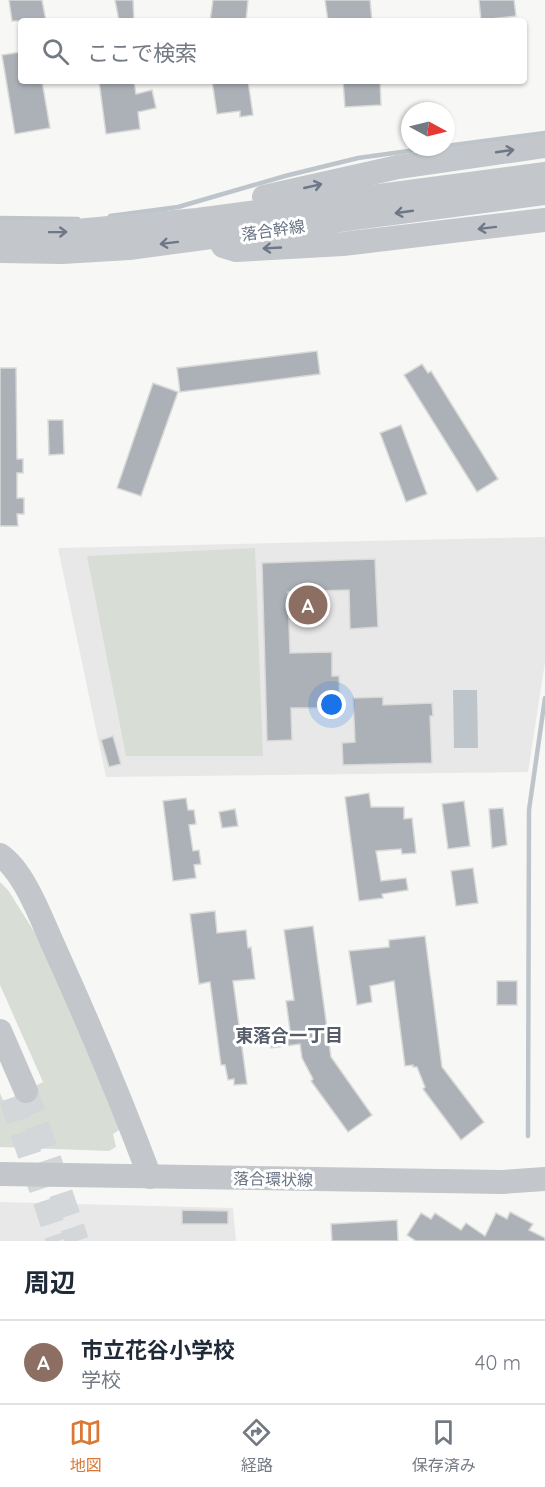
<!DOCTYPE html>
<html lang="ja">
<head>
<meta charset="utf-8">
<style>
  body { margin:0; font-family:Quicksand,"Noto Sans JP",sans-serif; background:#f2f2f3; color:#1f2937 }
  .compass { position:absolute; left:401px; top:102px; width:54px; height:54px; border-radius:50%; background:#fff; box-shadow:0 2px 4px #0004; rotate:97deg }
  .you { position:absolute; left:332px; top:705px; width:21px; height:21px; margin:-15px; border:4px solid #fff; border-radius:50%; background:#1a73e8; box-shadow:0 0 0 9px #1a73e833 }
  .badge { display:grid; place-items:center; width:39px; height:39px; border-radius:50%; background:#da7933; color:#fff; font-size:20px; font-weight:700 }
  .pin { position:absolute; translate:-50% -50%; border:3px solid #fff; box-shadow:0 2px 6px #0006 }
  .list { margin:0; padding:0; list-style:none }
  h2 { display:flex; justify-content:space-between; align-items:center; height:78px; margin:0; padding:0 24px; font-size:26px }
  h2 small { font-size:20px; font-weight:400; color:#747a83 }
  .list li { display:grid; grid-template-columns:39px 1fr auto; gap:18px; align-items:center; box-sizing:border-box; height:84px; padding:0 24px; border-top:2px solid #e0e1e3 }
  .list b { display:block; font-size:22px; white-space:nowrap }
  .list p { margin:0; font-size:20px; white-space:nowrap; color:#747a83 }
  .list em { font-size:20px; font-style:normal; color:#747a83 }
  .icon { flex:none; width:33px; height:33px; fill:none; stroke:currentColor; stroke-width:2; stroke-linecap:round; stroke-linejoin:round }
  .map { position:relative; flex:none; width:545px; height:1241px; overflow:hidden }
  .search { position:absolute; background:#fff; box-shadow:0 2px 4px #0004; left:18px; right:18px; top:18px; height:66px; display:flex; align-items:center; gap:15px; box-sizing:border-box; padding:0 21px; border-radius:6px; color:#747a83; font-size:22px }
  .sheet { height:162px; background:#fff }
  nav { display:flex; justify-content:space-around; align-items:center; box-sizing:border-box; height:84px; border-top:2px solid #e0e1e3; background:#fff; font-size:16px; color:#747a83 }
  nav a { display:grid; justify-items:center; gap:3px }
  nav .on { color:#da7933 }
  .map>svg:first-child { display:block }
  .built { fill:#e8e8e8 }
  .green { fill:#d8ded6 }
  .water { fill:#bdc5cb }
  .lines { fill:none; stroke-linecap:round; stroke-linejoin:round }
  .stream { stroke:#bdc5cb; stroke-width:4.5 }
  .building { fill:#acb1b8; stroke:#d9d9d7; stroke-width:1.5 }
  .tertiary-tunnel { stroke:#d3d7d9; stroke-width:24; stroke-dasharray:24 12; stroke-linecap:butt }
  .tertiary { stroke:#c3c6ca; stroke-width:24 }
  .oneway { stroke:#6d7788 }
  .labels { text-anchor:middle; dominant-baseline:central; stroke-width:6; stroke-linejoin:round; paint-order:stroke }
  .street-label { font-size:16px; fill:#687384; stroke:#fff }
  .neighbourhood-label { font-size:18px; font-weight:bold; fill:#565d6a; stroke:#fff }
</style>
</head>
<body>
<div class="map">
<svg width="545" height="1241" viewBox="0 0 545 1241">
  <rect width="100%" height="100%" fill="#f7f8f5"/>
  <g class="built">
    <path d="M 545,537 L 545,662 L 528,772 L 106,777 L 58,548 Z"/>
    <path d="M 0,1202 L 233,1208 L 236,1241 L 0,1241 Z"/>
  </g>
  <g class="green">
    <path d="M 255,548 L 263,756 L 126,756 L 87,556 Z"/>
    <path d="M 0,882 L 8,890 L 42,944 L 122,1128 L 113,1134 L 116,1147 L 109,1151 L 0,1147 L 0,1093 L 4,1102 L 43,1082 L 0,985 Z"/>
  </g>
  <path class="water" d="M 453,690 L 477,690 L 478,748 L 454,748 Z"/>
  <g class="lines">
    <g class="stream">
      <path d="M 446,146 L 545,133"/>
      <path d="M 110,216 L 178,207 L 285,176 L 358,158 L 437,147"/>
      <path d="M 0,218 L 78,219"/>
      <path d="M 528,1136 L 529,810 L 545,698"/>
    </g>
  </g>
  <g class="building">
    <path d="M 9,0 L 42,0 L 46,21 L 12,21 Z"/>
    <path d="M 115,0 L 133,0 L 134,21 L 119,21 Z"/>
    <path d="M 213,0 L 248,0 L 246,21 L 210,21 Z"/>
    <path d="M 325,0 L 370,0 L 372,21 L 328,21 Z"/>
    <path d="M 479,0 L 514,0 L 516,16 L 481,20 Z"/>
    <path d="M 21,52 L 21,81 L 42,81 L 50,128 L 15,134 L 2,55 Z"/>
    <path d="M 99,81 L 134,81 L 136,94 L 152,90 L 156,108 L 138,112 L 140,129 L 106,134 Z"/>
    <path d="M 212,81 L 248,81 L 253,115 L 240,117 L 240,111 L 217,114 Z"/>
    <path d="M 343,81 L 380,81 L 381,105 L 345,107 Z"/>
    <path d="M 317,351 L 320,374 L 180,392 L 177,368 Z"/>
    <path d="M 422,364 L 428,373 L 431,371 L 498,479 L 477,492 L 404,375 Z"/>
    <path d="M 0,368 L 16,368 L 17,459 L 23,459 L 23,473 L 17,473 L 17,498 L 24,498 L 24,514 L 17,514 L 18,526 L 0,526 Z"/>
    <path d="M 153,383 L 178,392 L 141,496 L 117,488 Z"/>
    <path d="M 48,420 L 63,420 L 64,454 L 49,455 Z"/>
    <path d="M 401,425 L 427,494 L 406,502 L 380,433 Z"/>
    <path d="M 375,559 L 378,627 L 350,629 L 349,590 L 288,592 L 290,653 L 332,652 L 332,676 L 339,676 L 340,708 L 291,708 L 292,740 L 267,741 L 262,563 Z"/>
    <path d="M 383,697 L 383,705 L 432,703 L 433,716 L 430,716 L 432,763 L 343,765 L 342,743 L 355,742 L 353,698 Z"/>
    <path d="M 113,736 L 121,764 L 109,767 L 101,740 Z"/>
    <path d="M 369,793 L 371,807 L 404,807 L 404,819 L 412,818 L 416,853 L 402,854 L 401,849 L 376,851 L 381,881 L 406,878 L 408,890 L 382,894 L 383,898 L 359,901 L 345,797 Z"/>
    <path d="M 186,798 L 188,810 L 194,810 L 196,824 L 189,825 L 193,851 L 199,850 L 201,864 L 194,865 L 196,878 L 173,881 L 163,801 Z"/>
    <path d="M 464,801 L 470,846 L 448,849 L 442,804 Z"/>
    <path d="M 503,808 L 507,845 L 492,848 L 489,809 Z"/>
    <path d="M 235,809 L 238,826 L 222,828 L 219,812 Z"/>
    <path d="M 473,868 L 478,903 L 456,906 L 451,871 Z"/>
    <path d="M 215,911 L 217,933 L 246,930 L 248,948 L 251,947 L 255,979 L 233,981 L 247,1084 L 234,1085 L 234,1079 L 228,1080 L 225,1065 L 221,1065 L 210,982 L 199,984 L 190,914 Z"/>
    <path d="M 313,926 L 331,1057 L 372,1115 L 348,1132 L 311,1081 L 313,1079 L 302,1058 L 300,1044 L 271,1048 L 269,1033 L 290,1030 L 286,1001 L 294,1000 L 284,930 Z"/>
    <path d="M 425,936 L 442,1067 L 484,1122 L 461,1140 L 423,1089 L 425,1087 L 417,1067 L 413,1067 L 413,1065 L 405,1066 L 394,981 L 370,986 L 372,1002 L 357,1005 L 349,951 L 389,947 L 389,940 Z"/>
    <rect x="497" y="981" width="20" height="24"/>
    <path d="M 182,1210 L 228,1211 L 228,1224 L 182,1224 Z"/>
    <path d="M 510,1212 L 533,1224 L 529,1230 L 545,1238 L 545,1241 L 416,1241 L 407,1235 L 421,1213 L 431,1219 L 435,1213 L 461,1230 L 466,1223 L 485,1236 L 496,1213 L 507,1219 Z"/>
    <path d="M 397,1220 L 398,1241 L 332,1241 L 331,1224 Z"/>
  </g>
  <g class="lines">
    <g class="tertiary-tunnel">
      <path d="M 26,1091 L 77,1241"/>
      <path d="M 11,1098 L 58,1241"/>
    </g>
    <g class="tertiary">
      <path d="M 264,197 L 398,167 L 545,146"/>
      <path d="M 0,232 L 65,232 L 197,220 L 545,174"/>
      <path d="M 223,246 L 236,250 L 343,244 L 545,220"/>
      <path d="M 0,251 L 62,252 L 129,248 L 545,193"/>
      <path d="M 0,855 C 25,872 42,921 55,949 C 89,1024 121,1100 150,1177"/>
      <path d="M 0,1031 L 26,1091"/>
      <path d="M 0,1174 L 502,1182 L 545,1179"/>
    </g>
  </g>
  <defs><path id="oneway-shaft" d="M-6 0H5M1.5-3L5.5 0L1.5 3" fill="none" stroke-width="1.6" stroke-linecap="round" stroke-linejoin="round" transform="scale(1.5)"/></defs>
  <g class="oneway">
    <use href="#oneway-shaft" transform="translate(505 151) rotate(-8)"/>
    <use href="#oneway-shaft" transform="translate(313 186) rotate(-13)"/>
    <use href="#oneway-shaft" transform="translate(404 212) rotate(172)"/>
    <use href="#oneway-shaft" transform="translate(487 228) rotate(173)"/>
    <use href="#oneway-shaft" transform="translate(58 232) rotate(-1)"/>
    <use href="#oneway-shaft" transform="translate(169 243) rotate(173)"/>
    <use href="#oneway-shaft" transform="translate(272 248) rotate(177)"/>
  </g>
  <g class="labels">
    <g class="street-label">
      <text transform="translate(273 230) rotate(-8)">落合幹線</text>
      <text transform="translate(273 1179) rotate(1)">落合環状線</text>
    </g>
    <g class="neighbourhood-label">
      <text x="289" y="1035">東落合一丁目</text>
    </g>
  </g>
</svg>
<svg class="compass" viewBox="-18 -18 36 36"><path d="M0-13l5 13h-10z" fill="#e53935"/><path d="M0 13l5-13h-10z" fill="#747a83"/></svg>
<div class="you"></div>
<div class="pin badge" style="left:308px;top:605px;background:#8d6e63">A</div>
<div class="search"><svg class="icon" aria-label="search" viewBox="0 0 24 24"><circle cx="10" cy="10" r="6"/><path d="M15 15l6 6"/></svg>ここで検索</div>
</div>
<section class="sheet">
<h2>周辺<small></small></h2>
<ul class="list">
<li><span class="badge" style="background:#8d6e63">A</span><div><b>市立花谷小学校</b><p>学校</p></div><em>40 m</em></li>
</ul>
</section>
<nav>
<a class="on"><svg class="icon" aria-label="map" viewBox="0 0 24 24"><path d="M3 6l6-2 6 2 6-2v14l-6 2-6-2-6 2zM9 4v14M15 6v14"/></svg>地図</a>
<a><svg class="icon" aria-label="directions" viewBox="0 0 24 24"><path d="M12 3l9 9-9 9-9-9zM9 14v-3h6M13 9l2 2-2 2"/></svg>経路</a>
<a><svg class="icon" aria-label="saved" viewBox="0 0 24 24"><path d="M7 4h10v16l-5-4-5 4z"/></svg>保存済み</a>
</nav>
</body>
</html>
